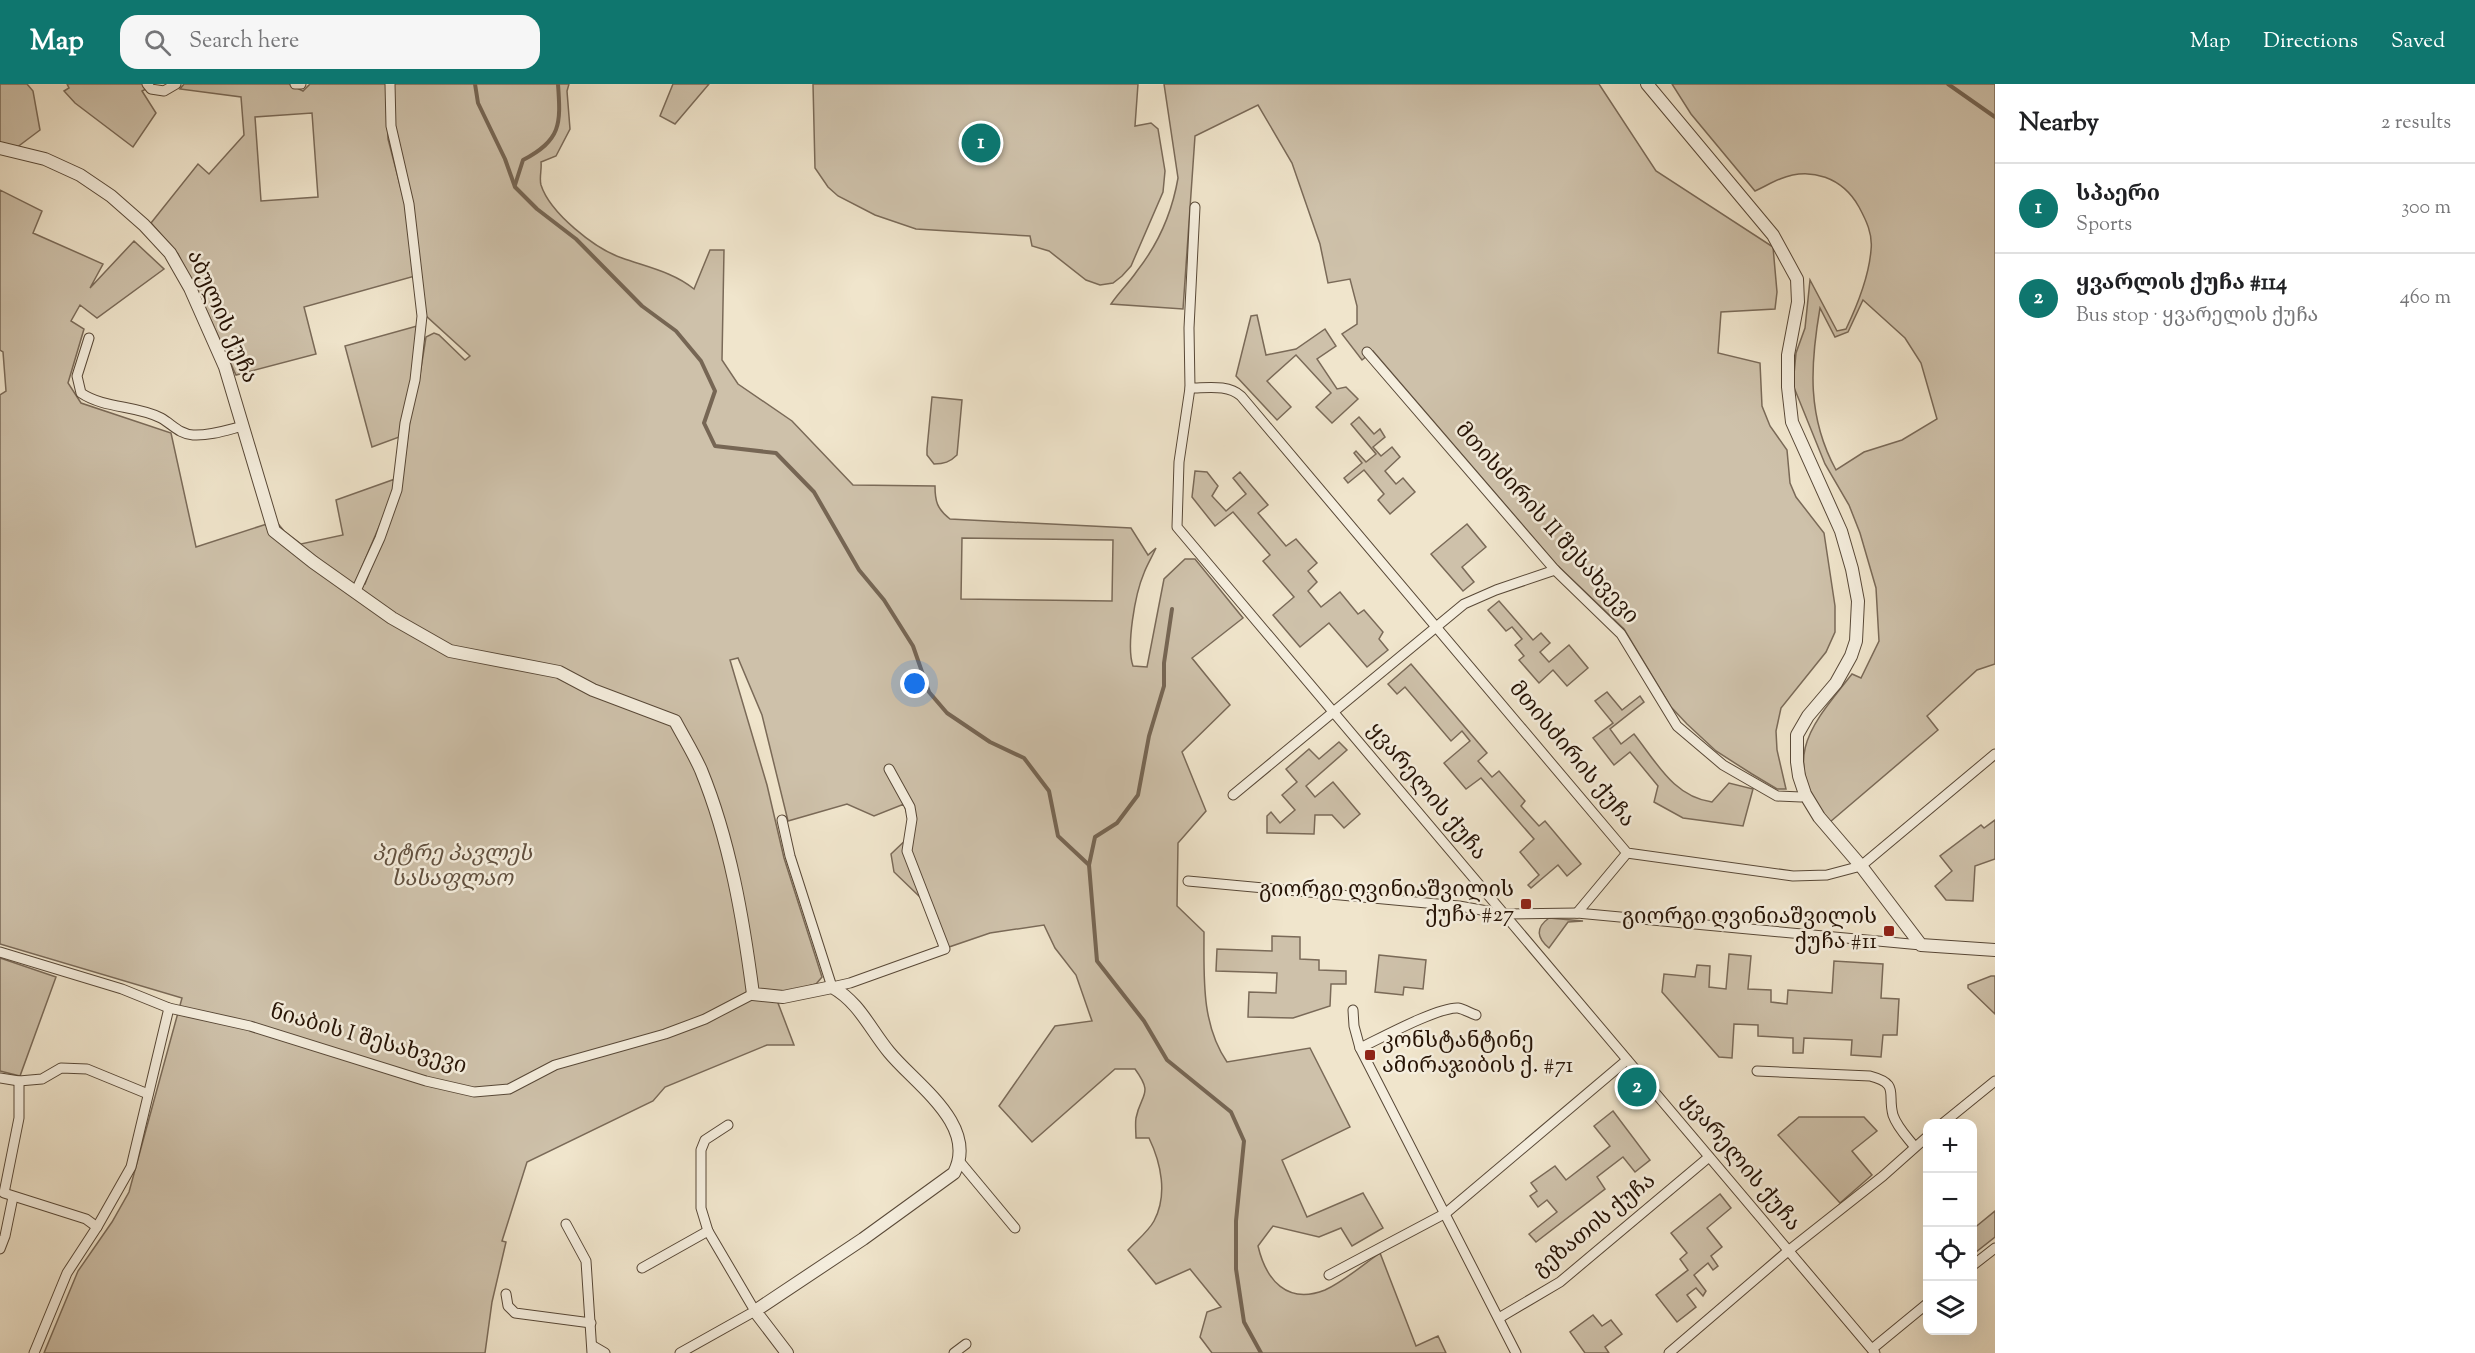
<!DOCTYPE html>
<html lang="en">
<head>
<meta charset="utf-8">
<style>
  body { margin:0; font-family:"Sorts Mill Goudy","Noto Serif Georgian",serif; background:#f6f6f6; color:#202124 }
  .controls { position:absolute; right:18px; bottom:18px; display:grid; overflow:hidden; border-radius:12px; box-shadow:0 6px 24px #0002 }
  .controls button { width:54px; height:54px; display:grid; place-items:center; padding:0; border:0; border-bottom:2px solid #e0e0e0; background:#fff; color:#202124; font:30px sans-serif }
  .you { position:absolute; left:915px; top:600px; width:21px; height:21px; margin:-15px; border:4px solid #fff; border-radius:50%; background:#1a73e8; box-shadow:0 0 0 9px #1a73e833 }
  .badge { display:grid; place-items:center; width:39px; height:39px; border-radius:50%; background:#0f766e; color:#fff; font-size:20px; font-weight:700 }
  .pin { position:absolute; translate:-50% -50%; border:3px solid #fff; box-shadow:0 2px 6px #0006 }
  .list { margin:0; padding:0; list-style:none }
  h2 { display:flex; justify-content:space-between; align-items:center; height:78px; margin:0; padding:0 24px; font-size:26px }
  h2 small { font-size:20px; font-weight:400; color:#757577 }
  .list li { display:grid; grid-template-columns:39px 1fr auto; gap:18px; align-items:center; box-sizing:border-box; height:90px; padding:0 24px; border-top:2px solid #e0e0e0 }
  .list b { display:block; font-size:22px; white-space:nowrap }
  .list p { margin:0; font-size:20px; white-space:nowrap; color:#757577 }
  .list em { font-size:20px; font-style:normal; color:#757577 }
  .icon { flex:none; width:33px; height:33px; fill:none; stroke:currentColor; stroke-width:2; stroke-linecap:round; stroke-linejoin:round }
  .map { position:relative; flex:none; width:1995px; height:1269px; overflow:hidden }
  header { display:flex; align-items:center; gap:36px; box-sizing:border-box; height:84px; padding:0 30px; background:#0f766e; color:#fff }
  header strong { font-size:28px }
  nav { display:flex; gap:33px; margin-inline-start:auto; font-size:21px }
  .search { width:420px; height:54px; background:#f6f6f6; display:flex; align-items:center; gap:15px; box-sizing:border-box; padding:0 21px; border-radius:18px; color:#757577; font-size:22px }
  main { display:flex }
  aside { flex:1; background:#fff }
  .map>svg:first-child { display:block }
  .green { fill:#cec1aa; stroke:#7a6a58; stroke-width:1.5; fill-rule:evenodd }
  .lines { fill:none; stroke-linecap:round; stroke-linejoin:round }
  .stream { stroke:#766654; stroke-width:4 }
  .minor-casing { stroke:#584837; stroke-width:11 }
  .tertiary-casing { stroke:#584837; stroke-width:14 }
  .minor { stroke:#f5eede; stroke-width:9 }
  .tertiary { stroke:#f5eede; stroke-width:12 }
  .poi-dot { fill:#8f2418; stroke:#f5eede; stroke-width:2 }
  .labels { text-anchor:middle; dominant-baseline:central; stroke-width:5; stroke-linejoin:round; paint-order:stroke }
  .street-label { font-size:22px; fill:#261305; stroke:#f5eede }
  .park-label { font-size:22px; font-style:italic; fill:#61503f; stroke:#f5eede }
  .poi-label { font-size:22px; fill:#261305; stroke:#f5eede; text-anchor:end }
</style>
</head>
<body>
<header>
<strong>Map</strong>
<div class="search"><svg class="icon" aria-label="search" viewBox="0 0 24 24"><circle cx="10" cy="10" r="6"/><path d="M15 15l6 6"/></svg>Search here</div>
<nav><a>Map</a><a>Directions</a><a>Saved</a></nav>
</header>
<main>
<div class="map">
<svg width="1995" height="1269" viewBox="0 0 1995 1269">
  <rect width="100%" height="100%" fill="#f0e5cc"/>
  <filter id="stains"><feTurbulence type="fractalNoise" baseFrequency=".00333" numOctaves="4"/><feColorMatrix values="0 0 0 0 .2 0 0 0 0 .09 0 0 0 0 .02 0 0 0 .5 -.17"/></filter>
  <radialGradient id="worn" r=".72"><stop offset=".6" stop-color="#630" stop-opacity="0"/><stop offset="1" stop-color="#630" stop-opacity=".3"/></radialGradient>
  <g class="green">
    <path d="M 0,0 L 27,0 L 33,7 L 40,46 L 16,64 L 0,60 Z"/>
    <path d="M 67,0 L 145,0 L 148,4 L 142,7 L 156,29 L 133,63 L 75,19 L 64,7 L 69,4 Z"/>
    <path d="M 184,0 L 289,0 L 303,7 L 310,0 L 386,0 L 388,55 L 406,124 L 415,192 L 304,223 L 316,270 L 236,291 L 204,221 L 178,170 L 151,139 L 198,80 L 209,90 L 244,51 L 241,13 L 180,5 ZM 312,29 L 318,113 L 261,117 L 255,33 Z"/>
    <path d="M 393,0 L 569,0 L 567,7 L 570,45 L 556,72 L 541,78 C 542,85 539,94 541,101 C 550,129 595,165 622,174 C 647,183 673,188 694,205 L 710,166 L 724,166 L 722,276 L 738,300 L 792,337 L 853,401 L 935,402 C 935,417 937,425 950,435 L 1131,444 L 1148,471 L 1156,464 C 1152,473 1147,481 1144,489 C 1135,510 1126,562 1133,582 L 1147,583 L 1164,495 L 1185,475 L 1195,475 L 1243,534 L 1192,574 L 1230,621 L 1182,668 L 1206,727 L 1178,759 L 1177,822 L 1204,848 C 1204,893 1201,940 1227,978 L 1310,964 L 1350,1043 L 1282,1076 L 1307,1133 L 1363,1109 L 1383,1144 L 1352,1162 L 1341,1144 L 1319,1153 L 1273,1142 L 1258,1162 C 1266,1196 1287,1221 1325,1206 C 1343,1198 1364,1180 1380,1169 L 1416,1262 L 1438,1252 L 1446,1269 L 1212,1269 L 1200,1253 L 1207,1228 L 1221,1223 L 1190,1185 L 1156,1200 L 1128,1166 C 1136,1157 1148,1148 1154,1137 C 1168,1111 1161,1079 1149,1054 L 1136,1054 C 1136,1048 1135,1040 1136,1034 C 1141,1009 1154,1011 1135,985 L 1115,985 L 1032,1058 L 999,1022 L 1055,942 L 1092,937 L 1076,891 L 1055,864 L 1044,841 L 990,849 L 949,863 L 922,815 L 894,788 L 891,770 L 913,749 L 904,720 L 874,732 L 847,720 L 788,737 L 762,631 L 738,574 L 730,576 L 767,701 L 784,774 L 822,893 L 816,900 L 778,910 L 778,919 L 794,961 L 767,961 L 665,1003 L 653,1017 L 527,1078 L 502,1157 L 506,1158 L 492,1218 L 485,1269 L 44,1269 L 78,1187 L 112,1138 L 129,1108 L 182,914 L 0,860 L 0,311 L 6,307 L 3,268 L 0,266 L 0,106 L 42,127 L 33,149 L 103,180 L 90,204 L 134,157 L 164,185 L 97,234 L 80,221 L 71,237 L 84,245 L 68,299 L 81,319 L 171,349 L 196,463 L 276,437 L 284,447 L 301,460 L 343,451 L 336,416 L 395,395 L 390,417 L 355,499 L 365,500 L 401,405 L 412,320 L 419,297 L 426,253 L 434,249 L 439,251 L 465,276 L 470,272 L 424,230 L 396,60 ZM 962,454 L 1113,456 L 1112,517 L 961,515 Z"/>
    <path d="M 673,0 L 709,0 L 675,40 L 660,32 Z"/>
    <path d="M 813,0 L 1138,0 L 1135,42 L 1151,39 L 1158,45 L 1165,87 L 1163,108 L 1131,182 L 1122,192 L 1113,199 L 1100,201 L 1086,196 L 1049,167 L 1032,162 L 1030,152 L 916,145 L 875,131 L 838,112 L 828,103 L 815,84 Z"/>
    <path d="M 1164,0 L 1599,0 L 1656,87 L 1773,163 L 1777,208 L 1775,225 L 1721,228 L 1718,269 L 1760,279 L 1762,322 L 1770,342 L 1787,366 L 1790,399 L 1796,413 L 1824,449 L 1835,522 L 1835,548 L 1826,568 L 1781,624 L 1776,647 L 1777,666 L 1786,705 L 1777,705 L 1752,690 L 1716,667 L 1687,640 L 1671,623 L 1624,545 L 1557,481 L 1373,267 L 1362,276 L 1342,250 L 1357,240 L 1357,222 L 1350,195 L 1328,199 L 1320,160 L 1292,79 L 1258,21 L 1195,52 L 1183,225 L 1111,220 C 1119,208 1129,199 1137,187 C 1159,159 1172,129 1178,94 Z"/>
    <path d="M 1672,0 L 1995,0 L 1995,580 L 1977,586 L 1927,632 L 1938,646 L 1830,738 C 1779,675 1810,643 1852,590 L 1861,594 L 1879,557 L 1876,504 L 1860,449 L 1849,421 L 1825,380 L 1793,301 L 1796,269 L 1805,244 L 1810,196 L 1837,247 L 1846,245 C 1857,222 1869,192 1871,166 C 1873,150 1866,136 1859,123 C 1843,94 1811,82 1780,95 C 1772,98 1764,103 1755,107 L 1691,30 ZM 1863,216 L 1905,254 L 1921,279 L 1937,335 L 1902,356 L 1864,368 L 1836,386 C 1807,333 1810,282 1820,224 L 1835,253 L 1848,248 Z"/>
    <path d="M 1257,231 L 1266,271 L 1296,265 L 1325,245 L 1336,262 L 1317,275 L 1337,305 L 1346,303 L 1358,315 L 1332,339 L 1316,323 L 1331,309 L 1296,271 L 1267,297 L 1291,323 L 1277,336 L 1236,292 L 1251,232 Z"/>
    <path d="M 417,242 L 414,281 L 402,352 L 372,363 L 345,262 Z"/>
    <path d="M 932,313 L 962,316 L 957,371 C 950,378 944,380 934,380 L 927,371 L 927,365 Z"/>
    <path d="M 1359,333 L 1374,350 L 1380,345 L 1385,353 L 1373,363 L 1381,372 L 1392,363 L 1400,373 L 1385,387 L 1396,400 L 1403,394 L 1415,408 L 1390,430 L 1378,416 L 1384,410 L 1364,386 L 1348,399 L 1344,394 L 1362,379 L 1354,369 L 1356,367 L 1366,378 L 1376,370 L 1351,340 Z"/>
    <path d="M 1195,387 L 1207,388 L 1218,402 L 1212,412 L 1226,427 L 1246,410 L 1233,394 L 1240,388 L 1268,421 L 1258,429 L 1286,462 L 1296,455 L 1317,479 L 1308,487 L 1317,498 L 1308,507 L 1321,523 L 1340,508 L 1358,530 L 1364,526 L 1383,548 L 1379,555 L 1388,566 L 1367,583 L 1329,539 L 1300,563 L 1273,531 L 1294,513 L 1263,477 L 1270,471 L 1233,428 L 1215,442 L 1192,413 Z"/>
    <path d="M 1467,440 L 1486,463 L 1462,483 L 1474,498 L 1463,507 L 1431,470 Z"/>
    <path d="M 1499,517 L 1533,556 L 1541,549 L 1550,559 L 1540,568 L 1549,578 L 1569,561 L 1588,584 L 1567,602 L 1553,586 L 1539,599 L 1519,576 L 1524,572 L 1515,561 L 1522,555 L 1512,543 L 1506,547 L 1488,526 Z"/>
    <path d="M 1411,580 L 1487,669 L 1478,677 L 1492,693 L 1499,687 L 1525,717 L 1521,722 L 1539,742 L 1545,737 L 1581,780 L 1567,792 L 1558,781 L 1531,804 L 1528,801 L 1539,791 L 1520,768 L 1534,755 L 1481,694 L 1466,705 L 1444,679 L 1470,657 L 1462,647 L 1451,657 L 1405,603 L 1397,610 L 1388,600 Z"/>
    <path d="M 1607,608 L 1622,626 L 1640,612 L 1644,618 L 1610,645 L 1621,660 L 1634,650 C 1657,679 1674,713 1712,718 L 1729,699 L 1753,705 L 1743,742 L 1683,734 L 1654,718 L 1658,702 L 1630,668 L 1614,681 L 1593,654 L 1613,639 L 1595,617 Z"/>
    <path d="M 1339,658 L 1347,666 L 1306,702 L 1315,713 L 1333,698 L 1360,730 L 1344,744 L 1332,731 L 1315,731 L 1314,750 L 1267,749 L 1267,732 L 1271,728 L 1280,739 L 1295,726 L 1282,711 L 1297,698 L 1286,685 L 1309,665 L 1319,675 Z"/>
    <path d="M 1995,736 L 1995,775 L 1975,782 L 1973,817 L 1946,816 L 1935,802 L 1952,787 L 1940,772 L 1981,741 L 1984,744 Z"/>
    <path d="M 1549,834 L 1583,837 L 1568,838 L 1549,864 C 1537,854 1535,844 1549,834 Z"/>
    <path d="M 1272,852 L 1300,853 L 1300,875 L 1319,876 L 1319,886 L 1346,887 L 1346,900 L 1331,900 L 1330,922 L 1293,934 L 1248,933 L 1249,908 L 1276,909 L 1277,889 L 1216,887 L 1217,865 L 1272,867 Z"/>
    <path d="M 1729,870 L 1751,872 L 1748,905 L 1771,906 L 1771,918 L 1787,920 L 1788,906 L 1832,909 L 1834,877 L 1883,880 L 1881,914 L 1899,915 L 1897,951 L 1883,951 L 1881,973 L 1851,971 L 1852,956 L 1804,954 L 1803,969 L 1793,969 L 1793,954 L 1758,952 L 1758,941 L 1734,940 L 1732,974 L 1719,973 L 1662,908 L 1664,890 L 1695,893 L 1697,881 L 1710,882 L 1709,903 L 1726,905 Z"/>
    <path d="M 1379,871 L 1426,876 L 1423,905 L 1404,903 L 1403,911 L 1375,908 Z"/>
    <path d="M 0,874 L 56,893 L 20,992 L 0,987 Z"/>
    <path d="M 1991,892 L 1995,892 L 1995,930 L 1968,904 L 1968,901 Z"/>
    <path d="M 1613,1027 L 1650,1076 L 1635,1088 L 1623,1073 L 1597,1093 L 1605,1105 L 1536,1158 L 1529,1150 L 1557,1128 L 1547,1116 L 1538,1123 L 1530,1112 L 1537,1107 L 1531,1099 L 1555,1082 L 1566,1096 L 1610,1062 L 1594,1042 Z"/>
    <path d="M 1799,1033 L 1864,1033 L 1877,1047 L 1852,1067 L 1872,1091 L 1840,1119 L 1778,1051 Z"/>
    <path d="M 1720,1110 L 1731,1124 L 1707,1144 L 1722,1163 L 1711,1172 L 1718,1182 L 1713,1186 L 1708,1179 L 1694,1191 L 1706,1207 L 1703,1212 L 1696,1204 L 1687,1211 L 1696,1223 L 1677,1238 L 1656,1211 L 1688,1186 L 1680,1175 L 1687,1169 L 1671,1149 Z"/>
    <path d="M 1995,1127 L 1995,1153 L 1976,1168 L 1973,1168 L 1973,1145 Z"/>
    <path d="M 1593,1231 L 1602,1242 L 1611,1236 L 1622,1250 L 1605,1263 L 1609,1269 L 1585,1269 L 1570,1248 Z"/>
  </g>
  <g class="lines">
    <g class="stream">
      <path d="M 475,0 L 478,19 L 505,75 L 515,103 L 537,125 L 576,155 L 642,222 L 676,247 L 701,277 L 715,307 L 704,339 L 715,362 L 776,369 L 814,408 L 859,486 L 884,516 L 913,562 L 929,608 L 947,629 L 990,658 L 1024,674 L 1049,707 L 1058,752 L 1089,781 L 1097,877 L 1144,937 L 1167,976 L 1231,1028 L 1244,1057 L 1236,1137 L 1236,1185 L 1244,1238 L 1261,1269"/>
      <path d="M 1948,0 L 1995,33"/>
      <path d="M 515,101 L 523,76 C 561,56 561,41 558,0"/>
      <path d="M 1089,781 L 1095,753 L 1117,739 L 1138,711 L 1149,652 L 1164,602 L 1164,579 L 1172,525"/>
    </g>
    <g class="minor-casing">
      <g id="minor">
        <path d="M 147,0 L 151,5 L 164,7 L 176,0"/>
        <path d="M 295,0 L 301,0"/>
        <path d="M 1195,123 L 1189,244 L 1190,304 L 1179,378 L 1177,443 L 1875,1269"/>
        <path d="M 89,254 L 77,292 L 81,309 C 105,325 136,321 161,334 C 172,340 179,350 193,351 C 210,352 227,346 243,342"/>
        <path d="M 1367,268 L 1555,486 L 1621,550 L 1677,642 L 1723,681 L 1777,712 L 1801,713 L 1805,710"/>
        <path d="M 1190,304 C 1207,304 1228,300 1241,312 L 1627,769 L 1793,792 L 1827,791 L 1861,782 L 1995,670"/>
        <path d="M 355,509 L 380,454 L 397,406 L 405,339 L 415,296 L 422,232 L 409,120 L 391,42 L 390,0"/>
        <path d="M 1233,711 L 1464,520 L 1496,506 L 1555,486"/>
        <path d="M 782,736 L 790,772 L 832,903 L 850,899 L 945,865 L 907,767 L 912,735 L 910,723 L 889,685"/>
        <path d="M 1188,797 L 1459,822 L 1504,830 L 1577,829 L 1921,861"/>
        <path d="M 1577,829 L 1627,769"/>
        <path d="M 0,868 L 122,905 L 169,924 L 250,942 L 426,997 L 474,1008 L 509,1005 L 555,981 L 665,950 L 705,935 L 753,910"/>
        <path d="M 1353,926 L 1354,942 L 1360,964 L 1516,1269"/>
        <path d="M 1360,964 C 1381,954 1438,923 1458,924 C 1464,925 1470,929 1476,931"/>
        <path d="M 1757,987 L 1870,992 C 1900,1000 1887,1009 1893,1031 C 1897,1043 1907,1053 1914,1062"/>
        <path d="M 0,994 L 19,997 L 42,995 L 61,984 L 87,985 L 148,1010"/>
        <path d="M 19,997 L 19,1034 L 4,1109 L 86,1135 L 97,1143"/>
        <path d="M 1942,1040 L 1995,997"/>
        <path d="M 960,1078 L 1015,1144"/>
        <path d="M 566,1140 L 586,1177 L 592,1269"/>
        <path d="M 0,1165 L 5,1152 L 13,1113"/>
        <path d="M 1972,1182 L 1995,1164"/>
        <path d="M 642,1184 L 708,1147"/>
        <path d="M 1329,1191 L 1446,1129 L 1627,976"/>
        <path d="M 506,1210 L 508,1222 L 515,1229 L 591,1239"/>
        <path d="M 1499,1234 L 1560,1198 L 1709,1073"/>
        <path d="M 593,1262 L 605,1269"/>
        <path d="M 1872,1265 L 1928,1219"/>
        <path d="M 34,1269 L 67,1189 L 97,1143 L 131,1083 L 169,924"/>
        <path d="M 680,1269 L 755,1227 L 708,1147 L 701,1124 L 701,1066 L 705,1056 L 728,1041"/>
        <path d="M 954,1269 L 966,1260"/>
        <path d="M 1669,1269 L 1788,1167 L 1883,1092 L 1928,1052"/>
      </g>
    </g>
    <g class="tertiary-casing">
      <g id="tertiary">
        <path d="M 1647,0 L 1773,151 L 1797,195 L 1798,218 L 1788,271 L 1788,303 L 1792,338 L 1841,447 L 1852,485 L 1858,517 L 1856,557 L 1851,572 L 1836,599 L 1808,632 L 1797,651 L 1797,678 L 1799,692 L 1805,710 L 1819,733 L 1861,782 L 1921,861 L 1995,866"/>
        <path d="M 0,64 L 45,75 L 80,91 L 111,112 L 144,141 L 170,169 L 190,204 L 225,283 L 274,447 L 313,478 L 392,534 L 450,567 L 559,588 L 593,606 L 675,637 C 684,654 694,670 701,686 C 730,757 743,834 753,910 L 783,913 L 832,903 C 859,918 870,945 889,968 C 915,1000 979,1041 954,1089 L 863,1155 L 755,1227 L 787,1269"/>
      </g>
    </g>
    <use href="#minor" class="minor"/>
    <use href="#tertiary" class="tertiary"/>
  </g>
  <g class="poi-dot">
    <rect x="1520" y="814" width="12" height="12" rx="3"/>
    <rect x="1883" y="841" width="12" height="12" rx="3"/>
    <rect x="1364" y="965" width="12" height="12" rx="3"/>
  </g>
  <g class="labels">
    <g class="street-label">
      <text transform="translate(221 233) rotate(66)">აბულის ქუჩა</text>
      <text transform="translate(1546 440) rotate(48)">მთისძირის II შესახვევი</text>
      <text transform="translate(1571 671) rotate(50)">მთისძირის ქუჩა</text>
      <text transform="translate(1426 708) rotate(50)">ყვარელის ქუჩა</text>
      <text transform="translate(368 956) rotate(16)">ნიაბის I შესახვევი</text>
      <text transform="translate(1740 1079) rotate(50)">ყვარელის ქუჩა</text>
      <text transform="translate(1595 1142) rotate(-39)">გეზათის ქუჩა</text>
    </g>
    <g class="park-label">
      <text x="452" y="771">პეტრე პავლეს<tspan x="452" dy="25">სასაფლაო</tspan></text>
    </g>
    <g class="poi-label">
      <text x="1514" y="807">გიორგი ღვინიაშვილის<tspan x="1514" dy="25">ქუჩა #27</tspan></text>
      <text x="1877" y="834">გიორგი ღვინიაშვილის<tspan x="1877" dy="25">ქუჩა #11</tspan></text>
      <text x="1382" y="958" text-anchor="start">კონსტანტინე<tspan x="1382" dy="25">ამირაჯიბის ქ. #71</tspan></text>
    </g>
  </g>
  <rect width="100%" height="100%" filter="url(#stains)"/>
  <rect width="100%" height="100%" fill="url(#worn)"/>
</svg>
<div class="controls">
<button>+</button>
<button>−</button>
<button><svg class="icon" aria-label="locate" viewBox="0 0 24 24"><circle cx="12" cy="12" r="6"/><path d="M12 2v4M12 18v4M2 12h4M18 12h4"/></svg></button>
<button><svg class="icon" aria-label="layers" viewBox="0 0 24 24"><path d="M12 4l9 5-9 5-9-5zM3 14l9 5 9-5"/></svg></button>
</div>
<div class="you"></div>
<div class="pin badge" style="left:981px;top:59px">1</div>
<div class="pin badge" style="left:1637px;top:1003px">2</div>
</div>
<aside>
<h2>Nearby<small>2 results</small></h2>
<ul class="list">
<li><span class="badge">1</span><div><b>სპაერი</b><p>Sports</p></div><em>300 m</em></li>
<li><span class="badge">2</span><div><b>ყვარლის ქუჩა #114</b><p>Bus stop · ყვარელის ქუჩა</p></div><em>460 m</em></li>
</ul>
</aside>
</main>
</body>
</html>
